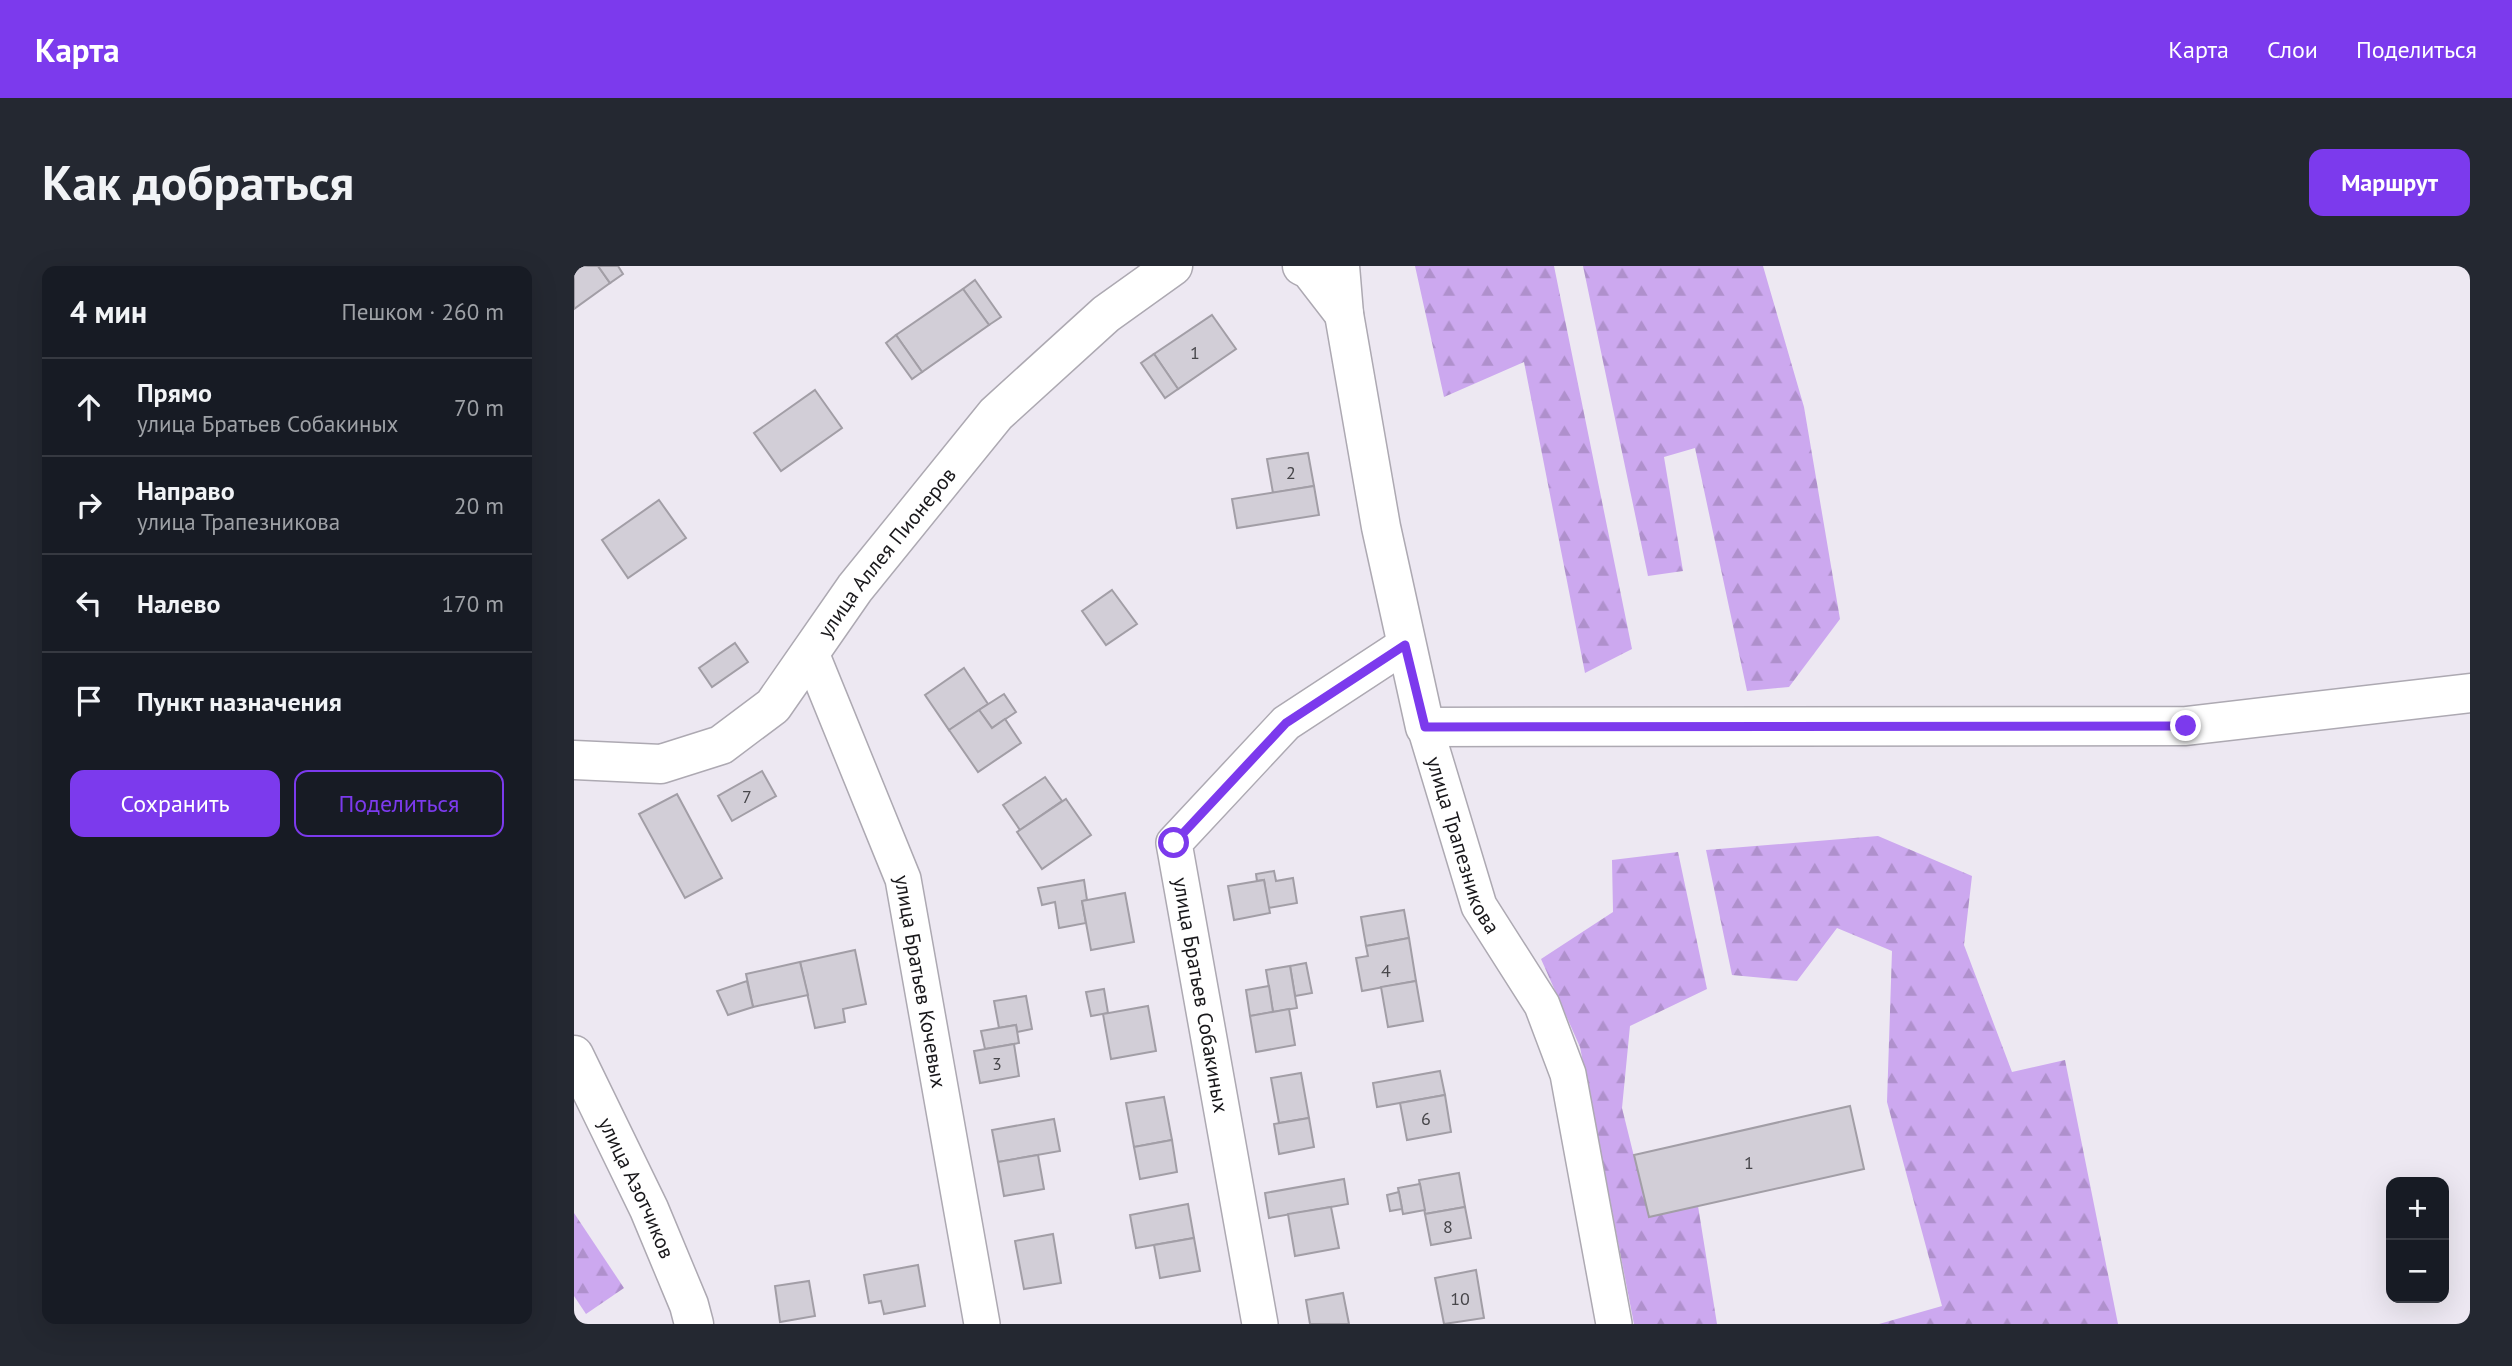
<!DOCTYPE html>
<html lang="ru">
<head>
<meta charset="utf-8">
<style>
  body { margin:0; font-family:"PT Sans",sans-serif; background:#242831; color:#f1f3f6 }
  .controls { position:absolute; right:21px; bottom:21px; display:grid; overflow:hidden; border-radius:14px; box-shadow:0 7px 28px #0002 }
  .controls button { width:63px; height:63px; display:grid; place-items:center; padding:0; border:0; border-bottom:2px solid #363941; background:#171b24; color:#f1f3f6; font:35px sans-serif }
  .stop { position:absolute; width:21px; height:21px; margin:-16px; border:5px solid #7c3aed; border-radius:50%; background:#fff }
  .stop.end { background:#7c3aed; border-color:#fff; box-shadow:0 2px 7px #0008 }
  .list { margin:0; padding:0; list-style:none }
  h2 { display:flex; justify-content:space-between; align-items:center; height:91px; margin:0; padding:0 28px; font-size:30px }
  h2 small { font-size:23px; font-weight:400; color:#9ea1a6 }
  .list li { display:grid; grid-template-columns:46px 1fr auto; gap:21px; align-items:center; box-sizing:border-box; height:98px; padding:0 28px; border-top:2px solid #363941 }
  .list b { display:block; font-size:26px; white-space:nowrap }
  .list p { margin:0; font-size:23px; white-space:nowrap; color:#9ea1a6 }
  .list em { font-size:23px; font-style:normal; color:#9ea1a6 }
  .actions { display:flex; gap:14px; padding:21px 28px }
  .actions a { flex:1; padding:16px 0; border:2px solid #7c3aed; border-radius:14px; text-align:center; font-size:24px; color:#7c3aed }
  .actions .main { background:#7c3aed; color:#fff }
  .icon { flex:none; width:38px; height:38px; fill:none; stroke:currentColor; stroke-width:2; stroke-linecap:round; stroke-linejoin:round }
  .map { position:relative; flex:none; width:1896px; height:1058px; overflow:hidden; border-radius:14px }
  header { display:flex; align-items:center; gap:42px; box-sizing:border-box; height:98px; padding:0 35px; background:#7c3aed; color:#fff }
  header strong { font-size:33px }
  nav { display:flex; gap:38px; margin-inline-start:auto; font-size:24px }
  .intro { display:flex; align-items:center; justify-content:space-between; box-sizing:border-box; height:168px; padding:0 42px }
  h1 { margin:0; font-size:49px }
  .button { padding:18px 32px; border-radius:14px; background:#7c3aed; color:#fff; font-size:24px; font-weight:700 }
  main { display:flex; gap:42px; padding:0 42px }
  aside { flex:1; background:#171b24; border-radius:14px; box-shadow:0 7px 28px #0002 }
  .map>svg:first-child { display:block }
  .forest { fill:url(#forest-firs) }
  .building { fill:#d2ced7; stroke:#a29ea6; stroke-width:2 }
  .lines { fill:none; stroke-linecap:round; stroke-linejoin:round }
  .minor-casing { stroke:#ada9b2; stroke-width:38 }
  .tertiary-casing { stroke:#ada9b2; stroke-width:41 }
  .minor { stroke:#fff; stroke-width:35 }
  .tertiary { stroke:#fff; stroke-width:38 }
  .route { stroke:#7c3aed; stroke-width:9 }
  .labels { text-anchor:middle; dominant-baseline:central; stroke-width:6; stroke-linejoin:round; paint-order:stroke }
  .number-label { font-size:18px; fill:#47464a }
  .street-label { font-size:21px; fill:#19181b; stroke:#fff }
</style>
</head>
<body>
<header>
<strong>Карта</strong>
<nav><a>Карта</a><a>Слои</a><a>Поделиться</a></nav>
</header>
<div class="intro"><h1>Как добраться</h1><a class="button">Маршрут</a></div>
<main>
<aside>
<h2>4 мин<small>Пешком · 260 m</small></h2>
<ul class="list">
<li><svg class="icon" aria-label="ahead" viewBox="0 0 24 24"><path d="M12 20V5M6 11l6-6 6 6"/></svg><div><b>Прямо</b><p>улица Братьев Собакиных</p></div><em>70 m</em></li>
<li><svg class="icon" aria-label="right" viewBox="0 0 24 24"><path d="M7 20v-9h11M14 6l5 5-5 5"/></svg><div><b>Направо</b><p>улица Трапезникова</p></div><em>20 m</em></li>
<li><svg class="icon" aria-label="left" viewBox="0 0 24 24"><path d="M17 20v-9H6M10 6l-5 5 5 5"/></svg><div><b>Налево</b></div><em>170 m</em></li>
<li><svg class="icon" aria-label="arrive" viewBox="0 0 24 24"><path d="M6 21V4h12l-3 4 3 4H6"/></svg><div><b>Пункт назначения</b></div></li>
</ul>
<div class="actions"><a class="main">Сохранить</a><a>Поделиться</a></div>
</aside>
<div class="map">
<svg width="1896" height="1058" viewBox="0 0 1896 1058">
  <defs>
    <pattern id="forest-firs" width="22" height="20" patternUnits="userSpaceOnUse" patternTransform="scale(1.75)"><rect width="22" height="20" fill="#cca8ef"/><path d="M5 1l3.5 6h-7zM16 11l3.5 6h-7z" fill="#af90cc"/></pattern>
  </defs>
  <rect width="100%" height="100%" fill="#ede8f2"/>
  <g class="forest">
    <path d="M 841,0 L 980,0 L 1058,383 L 1011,407 L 950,96 L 870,131 Z"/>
    <path d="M 1009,0 L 1189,0 L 1230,141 L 1266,353 L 1215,421 L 1173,425 L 1121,182 L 1090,191 L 1109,305 L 1074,310 Z"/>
    <path d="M 1304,570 L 1398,610 L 1390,679 L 1438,806 L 1491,794 L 1544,1058 L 1305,1058 L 1368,1040 L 1313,836 L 1318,685 L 1263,662 L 1223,715 L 1158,709 L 1132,584 Z"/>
    <path d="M 1104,586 L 1133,723 L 1056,760 L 1048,842 L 1075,951 L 1124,940 L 1143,1058 L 1060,1058 L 1006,781 L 967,693 L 1039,646 L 1038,594 Z"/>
    <path d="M 0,947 L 50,1022 L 12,1048 L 0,1030 Z"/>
  </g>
  <g class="building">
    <path d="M 0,0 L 24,0 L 36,17 L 0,43 Z"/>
    <path d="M 24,0 L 44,0 L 49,8 L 36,17 Z"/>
    <path d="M 401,14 L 427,51 L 415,59 L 389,23 Z"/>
    <path d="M 389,23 L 415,59 L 348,106 L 322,69 Z"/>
    <path d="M 638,49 L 662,83 L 604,123 L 580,88 Z"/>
    <path d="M 322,69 L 348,106 L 338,113 L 312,77 Z"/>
    <path d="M 580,88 L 604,123 L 591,132 L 567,97 Z"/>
    <path d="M 241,124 L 268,162 L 207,205 L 180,167 Z"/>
    <path d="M 734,187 L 740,220 L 699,227 L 693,193 Z"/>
    <path d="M 740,220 L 745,249 L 663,262 L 658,233 Z"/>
    <path d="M 85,234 L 112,272 L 54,312 L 28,274 Z"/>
    <path d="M 538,324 L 563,358 L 532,379 L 508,345 Z"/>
    <path d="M 161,377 L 174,396 L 138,421 L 125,402 Z"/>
    <path d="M 390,402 L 414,438 L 375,464 L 351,429 Z"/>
    <path d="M 430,428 L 442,446 L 418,462 L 405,444 Z"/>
    <path d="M 405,444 L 418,462 L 431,453 L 447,477 L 404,506 L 375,464 Z"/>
    <path d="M 188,505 L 202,530 L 158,555 L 144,530 Z"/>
    <path d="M 471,511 L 488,535 L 446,564 L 429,539 Z"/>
    <path d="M 103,528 L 148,612 L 111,632 L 65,548 Z"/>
    <path d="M 492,533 L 517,569 L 468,603 L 443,566 Z"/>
    <path d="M 700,605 L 702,615 L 719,612 L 723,637 L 694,642 L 690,614 L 683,615 L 682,608 Z"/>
    <path d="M 510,614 L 513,634 L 508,635 L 512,657 L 485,662 L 481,636 L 468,639 L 464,622 Z"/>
    <path d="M 690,614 L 696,647 L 660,654 L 654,620 Z"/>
    <path d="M 551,627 L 560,676 L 517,684 L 508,635 Z"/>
    <path d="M 830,644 L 835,672 L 792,680 L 787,651 Z"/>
    <path d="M 835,672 L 842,715 L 788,725 L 782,692 L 794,690 L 792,680 Z"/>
    <path d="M 281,684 L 292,738 L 269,743 L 271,756 L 241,762 L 226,696 Z"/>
    <path d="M 226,696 L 234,729 L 179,741 L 172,708 Z"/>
    <path d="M 732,697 L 738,727 L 721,730 L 716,700 Z"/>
    <path d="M 716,700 L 723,742 L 699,746 L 692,704 Z"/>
    <path d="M 173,715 L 179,741 L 154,749 L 143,725 Z"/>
    <path d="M 842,715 L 849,755 L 814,761 L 807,721 Z"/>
    <path d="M 695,720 L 699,746 L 676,750 L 672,724 Z"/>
    <path d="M 530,723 L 534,747 L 517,750 L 512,726 Z"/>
    <path d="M 452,730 L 458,763 L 443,766 L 442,759 L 425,762 L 420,735 Z"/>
    <path d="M 574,740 L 582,785 L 537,793 L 529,748 Z"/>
    <path d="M 715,743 L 721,779 L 682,786 L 676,750 Z"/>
    <path d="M 442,759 L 445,777 L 411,783 L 407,765 Z"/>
    <path d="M 440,778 L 445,810 L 406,817 L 400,785 Z"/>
    <path d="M 866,805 L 871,829 L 803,841 L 799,817 Z"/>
    <path d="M 727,807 L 735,852 L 705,857 L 697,812 Z"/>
    <path d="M 871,829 L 877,866 L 833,874 L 826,837 Z"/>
    <path d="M 590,831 L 598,874 L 560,881 L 552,837 Z"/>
    <path d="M 1276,840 L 1290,903 L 1075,951 L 1060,889 Z"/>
    <path d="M 735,852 L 740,881 L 705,888 L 700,858 Z"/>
    <path d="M 480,853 L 486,885 L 424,896 L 418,864 Z"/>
    <path d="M 598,874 L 603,906 L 566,913 L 560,881 Z"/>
    <path d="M 464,889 L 470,923 L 430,930 L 424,896 Z"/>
    <path d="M 885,907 L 891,941 L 851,948 L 845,914 Z"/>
    <path d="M 770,913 L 774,938 L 695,952 L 691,927 Z"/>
    <path d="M 846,918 L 851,944 L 829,948 L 824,922 Z"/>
    <path d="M 825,926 L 828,943 L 816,945 L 813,929 Z"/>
    <path d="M 614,938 L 620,972 L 562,982 L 556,949 Z"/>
    <path d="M 757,941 L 765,982 L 721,990 L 714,948 Z"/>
    <path d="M 891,941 L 897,972 L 857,979 L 851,948 Z"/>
    <path d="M 479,968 L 487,1017 L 450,1023 L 441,975 Z"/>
    <path d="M 620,972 L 626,1005 L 586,1012 L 580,979 Z"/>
    <path d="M 344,999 L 351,1040 L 310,1048 L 307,1035 L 295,1037 L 290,1009 Z"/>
    <path d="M 902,1004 L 910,1052 L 870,1058 L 861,1012 Z"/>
    <path d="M 235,1015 L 241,1050 L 206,1056 L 201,1020 Z"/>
    <path d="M 769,1027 L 775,1058 L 736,1058 L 732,1034 Z"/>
  </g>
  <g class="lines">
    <g class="minor-casing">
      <g id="minor">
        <path id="s1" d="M 237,387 L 329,613 L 408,1058"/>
        <path id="s2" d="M 851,461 L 905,640 L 968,739 L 994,808 L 1040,1058"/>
        <path d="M 686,1058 L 600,577 L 712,457 L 831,379"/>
      </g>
    </g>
    <g class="tertiary-casing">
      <g id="tertiary">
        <path d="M 728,0 L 736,4 L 770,48"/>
        <path d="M 766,0 L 770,48 L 807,261 L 851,461 L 1612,460 L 1896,427"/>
        <path id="s3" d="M 0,494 L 87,498 L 147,479 L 199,440 L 281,322 L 422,148 L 532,48 L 599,0"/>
        <path id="s4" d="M 0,789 L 75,943 L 115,1039 L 120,1058"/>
      </g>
    </g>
    <use href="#minor" class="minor"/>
    <use href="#tertiary" class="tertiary"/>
  </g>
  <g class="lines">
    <path class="route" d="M 600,577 L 712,457 L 831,379 L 851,461 L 1612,460"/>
  </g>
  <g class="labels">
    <g class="number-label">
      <text x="621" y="86">1</text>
      <text x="717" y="206">2</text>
      <text x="173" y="530">7</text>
      <text x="812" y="704">4</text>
      <text x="423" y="797">3</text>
      <text x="852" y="852">6</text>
      <text x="1175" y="896">1</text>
      <text x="874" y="960">8</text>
      <text x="886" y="1032">10</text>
    </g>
    <g class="street-label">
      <text stroke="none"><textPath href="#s3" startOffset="406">улица Аллея Пионеров</textPath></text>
      <text stroke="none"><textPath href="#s2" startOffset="124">улица Трапезникова</textPath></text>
      <text stroke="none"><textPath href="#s1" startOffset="348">улица Братьев Кочевых</textPath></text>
      <text transform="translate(627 729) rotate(80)">улица Братьев Собакиных</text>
      <text stroke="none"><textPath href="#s4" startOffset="147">улица Азотчиков</textPath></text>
    </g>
  </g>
</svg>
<div class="controls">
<button>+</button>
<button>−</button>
</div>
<div class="stop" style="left:600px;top:577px"></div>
<div class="stop end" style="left:1612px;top:460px"></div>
</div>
</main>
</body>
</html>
